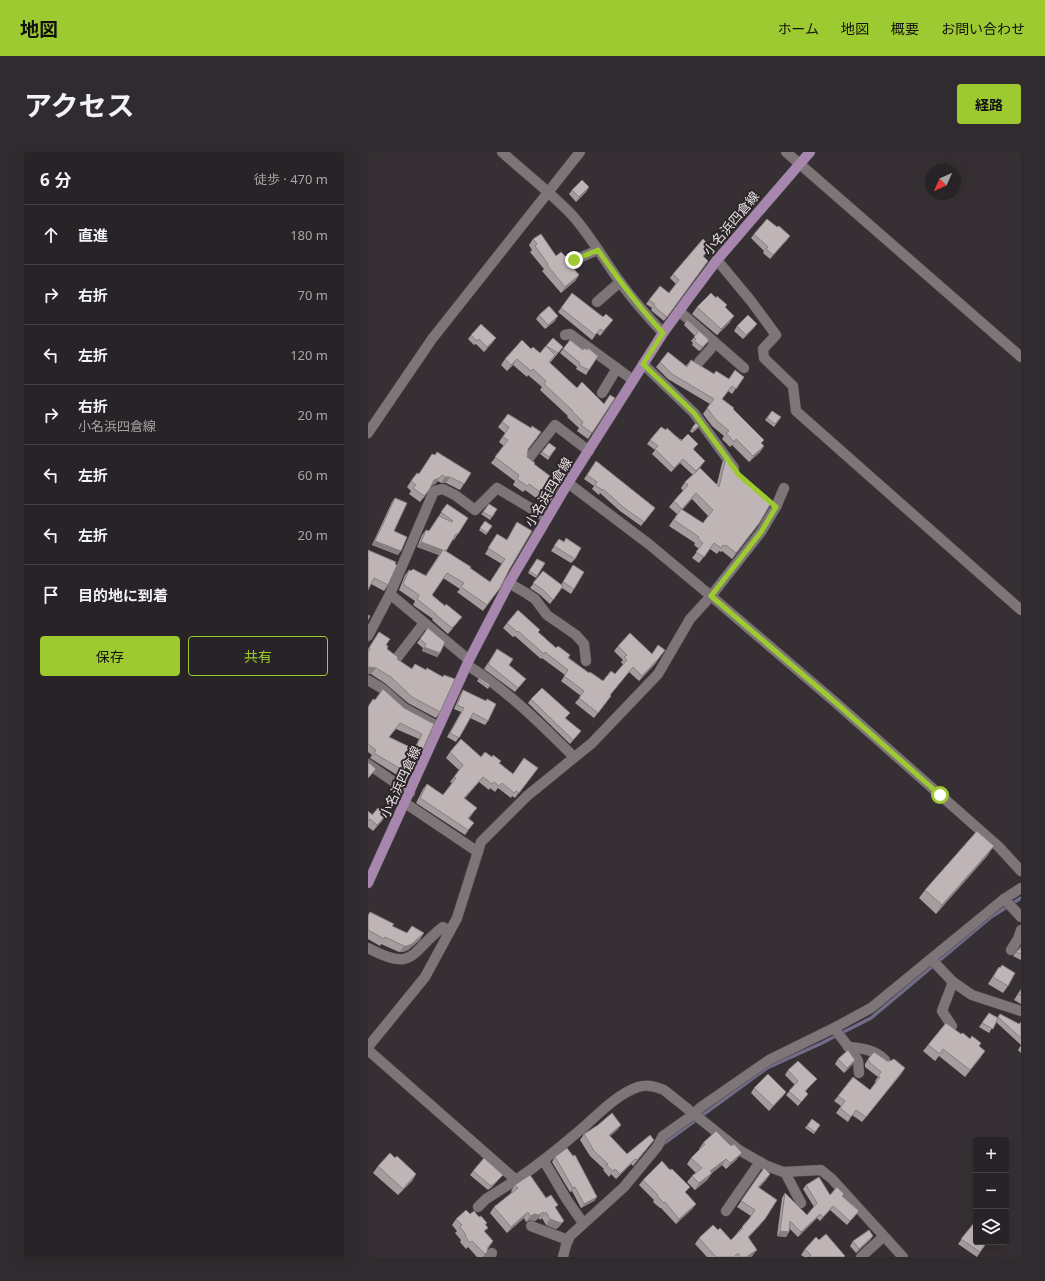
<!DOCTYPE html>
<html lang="ja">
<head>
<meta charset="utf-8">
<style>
  body { margin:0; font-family:"Noto Sans","Noto Sans JP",sans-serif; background:#302b2e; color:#f1f3f6 }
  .controls { position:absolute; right:12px; bottom:12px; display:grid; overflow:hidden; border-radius:4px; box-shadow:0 4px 16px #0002 }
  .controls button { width:36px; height:36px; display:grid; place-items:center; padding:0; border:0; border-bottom:1px solid #444043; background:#282326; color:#f1f3f6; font:20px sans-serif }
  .compass { position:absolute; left:557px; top:12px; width:36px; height:36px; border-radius:50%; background:#282326; box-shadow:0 4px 16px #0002; rotate:225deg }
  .stop { position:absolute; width:12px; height:12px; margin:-9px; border:3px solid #9dca30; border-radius:50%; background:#fff }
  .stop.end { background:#9dca30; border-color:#fff; box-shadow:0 1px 4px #0008 }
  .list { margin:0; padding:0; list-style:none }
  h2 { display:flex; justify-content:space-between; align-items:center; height:52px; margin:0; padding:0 16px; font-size:17px }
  h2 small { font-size:13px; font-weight:400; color:#a5a4a7 }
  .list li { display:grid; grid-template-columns:26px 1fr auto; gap:12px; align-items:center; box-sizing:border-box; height:60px; padding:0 16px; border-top:1px solid #444043 }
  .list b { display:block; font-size:15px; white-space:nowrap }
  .list p { margin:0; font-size:13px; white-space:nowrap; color:#a5a4a7 }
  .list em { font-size:13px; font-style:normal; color:#a5a4a7 }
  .actions { display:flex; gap:8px; padding:12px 16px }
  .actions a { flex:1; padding:9px 0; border:1px solid #9dca30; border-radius:4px; text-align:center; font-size:14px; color:#9dca30 }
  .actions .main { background:#9dca30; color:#111 }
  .icon { flex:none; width:22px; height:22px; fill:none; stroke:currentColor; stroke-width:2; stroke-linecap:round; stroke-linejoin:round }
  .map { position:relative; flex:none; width:653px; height:1105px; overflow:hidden; border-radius:4px }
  header { display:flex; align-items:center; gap:24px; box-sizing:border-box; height:56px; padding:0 20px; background:#9dca30; color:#111 }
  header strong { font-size:19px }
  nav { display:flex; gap:22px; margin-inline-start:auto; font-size:14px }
  .intro { display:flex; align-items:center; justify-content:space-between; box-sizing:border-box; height:96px; padding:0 24px }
  h1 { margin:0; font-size:28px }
  .button { padding:10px 18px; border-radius:4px; background:#9dca30; color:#111; font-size:14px; font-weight:700 }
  main { display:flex; gap:24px; padding:0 24px }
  aside { flex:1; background:#282326; border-radius:4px; box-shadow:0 4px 16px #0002 }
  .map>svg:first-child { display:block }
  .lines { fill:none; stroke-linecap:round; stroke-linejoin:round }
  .stream { stroke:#706d89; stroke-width:3.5 }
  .street-casing { stroke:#534c50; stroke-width:11 }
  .primary-casing { stroke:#534c50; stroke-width:11 }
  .street { stroke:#7e7579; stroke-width:10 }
  .primary { stroke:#a787ae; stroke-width:10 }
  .wall { fill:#a59c9d; fill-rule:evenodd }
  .shaded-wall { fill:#867f7f }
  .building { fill:#c0b5b6; stroke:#867f7f }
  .route { stroke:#9dca30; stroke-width:5 }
  .labels { text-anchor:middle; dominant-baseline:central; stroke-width:4; stroke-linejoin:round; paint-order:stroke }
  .street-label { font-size:13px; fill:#e9e4e6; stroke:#2c2529 }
</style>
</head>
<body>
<header>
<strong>地図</strong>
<nav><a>ホーム</a><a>地図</a><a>概要</a><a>お問い合わせ</a></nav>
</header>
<div class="intro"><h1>アクセス</h1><a class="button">経路</a></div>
<main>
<aside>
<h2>6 分<small>徒歩 · 470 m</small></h2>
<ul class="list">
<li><svg class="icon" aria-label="ahead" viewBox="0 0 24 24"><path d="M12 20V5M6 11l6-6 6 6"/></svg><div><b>直進</b></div><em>180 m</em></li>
<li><svg class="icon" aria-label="right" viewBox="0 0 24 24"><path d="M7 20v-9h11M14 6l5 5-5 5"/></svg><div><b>右折</b></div><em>70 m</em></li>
<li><svg class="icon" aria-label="left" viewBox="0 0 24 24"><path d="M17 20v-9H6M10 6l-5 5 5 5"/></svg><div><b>左折</b></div><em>120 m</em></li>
<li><svg class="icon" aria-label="right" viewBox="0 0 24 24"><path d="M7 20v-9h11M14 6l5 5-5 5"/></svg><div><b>右折</b><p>小名浜四倉線</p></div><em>20 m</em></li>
<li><svg class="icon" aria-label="left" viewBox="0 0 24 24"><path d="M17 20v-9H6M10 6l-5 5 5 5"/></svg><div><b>左折</b></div><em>60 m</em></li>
<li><svg class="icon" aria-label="left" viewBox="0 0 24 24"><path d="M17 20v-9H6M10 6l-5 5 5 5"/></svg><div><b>左折</b></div><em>20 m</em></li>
<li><svg class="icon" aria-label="arrive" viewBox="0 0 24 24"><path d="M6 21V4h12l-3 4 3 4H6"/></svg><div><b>目的地に到着</b></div></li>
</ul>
<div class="actions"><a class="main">保存</a><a>共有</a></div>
</aside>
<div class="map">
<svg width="653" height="1105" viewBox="0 0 653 1105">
  <rect width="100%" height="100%" fill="#362f33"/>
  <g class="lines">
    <path class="stream" d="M 295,992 L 399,916 L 452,892 L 503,866 L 623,765 L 653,746"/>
    <g class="street-casing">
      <g id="street">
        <path d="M 134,0 C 157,21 182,40 204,63 C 222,83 236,108 252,130 C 265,148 280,165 295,181"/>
        <path d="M 418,0 L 653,205"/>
        <path d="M 206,108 L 230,98"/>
        <path d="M 349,108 L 383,149 L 408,183 L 395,197 L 396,206 L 425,234 L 428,259 L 653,458"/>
        <path d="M 229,150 L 252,130"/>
        <path d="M 311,159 L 376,216"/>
        <path d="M 197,183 L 202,182 L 265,228"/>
        <path d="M 331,210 L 347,192"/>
        <path d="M 275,212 L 326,261 L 366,316"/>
        <path d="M 234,241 L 249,216"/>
        <path d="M 0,281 L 64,187 L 212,0"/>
        <path d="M 161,306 L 187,273 L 221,299"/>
        <path d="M 200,331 L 282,393 L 343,444 L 467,550 L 631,695 L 653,719"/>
        <path d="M 141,431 L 158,441 L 167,447 L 179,463 L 208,483 L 216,492 L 218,509"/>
        <path d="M 0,484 L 22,442"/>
        <path d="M 29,506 L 56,471"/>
        <path d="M 101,508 L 22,442 L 66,339 L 75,337 L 87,343 L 107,358 L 129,336 L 179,366"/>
        <path d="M 99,513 C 139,538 173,572 206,605"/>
        <path d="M 0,528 L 15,537 L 36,556 L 69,574"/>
        <path d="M 0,612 L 42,641"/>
        <path d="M 37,651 L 110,700"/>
        <path d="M 636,747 L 653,765"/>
        <path d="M 0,796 C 47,821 42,800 75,775 L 82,779"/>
        <path d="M 643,798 L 650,787 L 653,778"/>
        <path d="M 563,807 L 585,830 L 604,843 L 653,859"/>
        <path d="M 584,874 L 574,859 L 585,830"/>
        <path d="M 466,876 L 486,902 L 490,909 L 491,921"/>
        <path d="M 0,895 L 57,825 L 89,766 L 113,690 L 159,644 L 224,591 L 290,522 L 322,467 L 343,444 L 393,380 L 408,355 L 416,336"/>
        <path d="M 480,895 C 494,896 507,898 517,908"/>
        <path d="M 0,898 L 148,1028 C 170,1013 190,997 211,979 C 229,964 247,943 270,935 C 279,932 287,934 296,938 L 371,998 L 399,1014 L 415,1020 L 453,1018 L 464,1027 L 535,1105"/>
        <path d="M 176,1009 L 199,1048 L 215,1071"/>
        <path d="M 419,1020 L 419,1024 L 433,1051"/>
        <path d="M 110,1055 L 118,1047 L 148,1028"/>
        <path d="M 358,1059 L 392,1010"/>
        <path d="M 163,1074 L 200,1088"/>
        <path d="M 121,1105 L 124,1101"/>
        <path d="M 195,1105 L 198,1093 L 202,1084 L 256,1035 L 289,995 L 295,984 L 326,962 L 333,955 L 401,908 L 466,876 L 503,856 L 636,747 L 653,736"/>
        <path d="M 493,1105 L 515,1085"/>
      </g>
    </g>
    <g class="primary-casing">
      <path id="primary" d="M 0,731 L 101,508 L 141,431 L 200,331 L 295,181 L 322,144 L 349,108 L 442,0"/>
    </g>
    <use href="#street" class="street"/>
    <use href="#primary" class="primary"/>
  </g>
  <g class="wall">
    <path d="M 221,35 L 218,40 L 208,50 L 201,42 L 204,38 Z"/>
    <path d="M 409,75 L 422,84 L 402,107 L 395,101 L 396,99 L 383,86 L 386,82 Z"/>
    <path d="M 165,87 L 188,104 L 202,113 L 211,123 L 207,129 L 193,141 L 174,119 L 176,117 L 162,100 L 164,98 L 161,93 Z"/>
    <path d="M 342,94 L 340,97 L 341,98 L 335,105 L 340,109 L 296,169 L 285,160 L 283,158 L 284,156 L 278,152 L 281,148 L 301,141 L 308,132 L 302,126 L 305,122 Z"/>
    <path d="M 348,146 L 359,153 L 357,155 L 362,170 L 349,183 L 324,162 L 329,155 Z"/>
    <path d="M 193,156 L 235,165 L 245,168 L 232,184 L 229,181 L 224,188 L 190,160 Z"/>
    <path d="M 171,163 L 187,169 L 177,177 L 168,167 Z"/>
    <path d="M 319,168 L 341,188 L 333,198 L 331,199 L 324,193 L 325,191 L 323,189 L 327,184 L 316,173 Z"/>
    <path d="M 369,174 L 386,176 L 375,187 L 366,179 Z"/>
    <path d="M 103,183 L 125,190 L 116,200 L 108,192 L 106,193 L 100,187 Z"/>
    <path d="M 185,186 L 195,195 L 182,211 L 224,281 L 220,287 L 209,279 L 211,276 L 199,265 L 200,264 L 172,238 L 174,235 L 160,223 L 159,225 L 145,213 L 139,219 L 133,213 L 137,207 L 163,197 L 172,201 Z"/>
    <path d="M 195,197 L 221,218 L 218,223 L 208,217 L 209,215 L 192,201 Z"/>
    <path d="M 323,208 L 346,222 L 361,227 L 376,225 L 364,242 L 360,239 L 354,247 L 365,257 L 396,294 L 392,300 L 381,310 L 364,293 L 362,295 L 354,287 L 356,284 L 344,274 L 335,262 L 342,252 L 300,227 L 288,215 L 292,210 L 318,214 Z"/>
    <path d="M 404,259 L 413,265 L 406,275 L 397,268 Z"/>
    <path d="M 140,262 L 169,286 L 160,297 L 159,305 L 180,326 L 183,348 L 179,354 L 157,338 L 155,340 L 145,333 L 147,329 L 123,311 L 136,294 L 131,290 L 137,281 L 130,275 Z"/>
    <path d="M 328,271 L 331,274 L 329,277 L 324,281 L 322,279 Z"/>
    <path d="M 298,278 L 327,296 L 325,298 L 334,313 L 330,318 L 349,332 L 354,311 L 358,305 L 392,370 L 364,407 L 354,399 L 353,400 L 351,399 L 349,402 L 342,397 L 331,411 L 324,406 L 331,397 L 326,393 L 327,391 L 301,374 L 309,362 L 301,355 L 306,349 L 315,339 L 313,336 L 317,330 L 325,323 L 312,311 L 303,320 L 284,302 L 287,298 L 279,292 L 282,288 ZM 324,347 L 340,364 L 335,371 L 314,358 Z"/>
    <path d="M 181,291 L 188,296 L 180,308 L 172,302 Z"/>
    <path d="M 64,302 L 96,332 L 92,338 L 78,331 L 73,331 L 70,329 L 67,332 L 63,334 L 57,344 L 52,350 L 41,342 L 43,339 L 39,335 L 43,329 L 51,322 Z"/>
    <path d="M 228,309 L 287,356 L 273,374 L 252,359 L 232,341 L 231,343 L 224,337 L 226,334 L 216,327 Z"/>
    <path d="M 27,346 L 26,379 L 30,403 L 4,393 L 24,350 Z"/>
    <path d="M 79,352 L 100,366 L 86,388 L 85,387 L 78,399 L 122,430 L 134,412 L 117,402 L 129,382 L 139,388 L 149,370 L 141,418 L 132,436 L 115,459 L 89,440 L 92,437 L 75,426 L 64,443 L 90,470 L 80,482 L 64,468 L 65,467 L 45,453 L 47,449 L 31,438 L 37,423 L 41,418 L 58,423 L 71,403 L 49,395 L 54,383 L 58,378 L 61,379 L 70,365 Z"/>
    <path d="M 129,357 L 122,368 L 113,362 L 115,360 Z"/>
    <path d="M 117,369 L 124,374 L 118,383 L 111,378 Z"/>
    <path d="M 191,387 L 195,390 L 207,407 L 203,411 L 183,399 Z"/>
    <path d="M 0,398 L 20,433 L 16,439 L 3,432 Z"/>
    <path d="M 169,407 L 177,411 L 168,426 L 160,421 Z"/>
    <path d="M 202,418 L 206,437 L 203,442 L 194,436 L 182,452 L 171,442 L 162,436 L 175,419 L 193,433 Z"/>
    <path d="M 139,471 L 172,478 L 170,480 L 188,496 L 221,521 L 235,529 L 247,522 L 255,513 L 253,510 L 255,508 L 246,499 L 250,494 L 284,502 L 297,498 L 287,512 L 271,529 L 261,520 L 242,543 L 239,549 L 226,566 L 207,551 L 213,544 L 193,529 L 197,523 L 174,506 L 173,507 L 147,484 L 145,485 L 135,476 Z"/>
    <path d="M 60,476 L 72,501 L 69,505 L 54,499 L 55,496 L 49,491 Z"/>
    <path d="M 11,480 L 18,493 L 19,497 L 29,507 L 43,517 L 47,512 L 58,518 L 74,525 L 76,523 L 72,560 L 68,566 L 40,551 L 18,532 L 3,522 L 0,522 L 0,497 Z"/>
    <path d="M 129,497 L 154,531 L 147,540 L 116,517 Z"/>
    <path d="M 111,526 L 122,533 L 120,537 L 109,529 Z"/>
    <path d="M 95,538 L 117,549 L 119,547 L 120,569 L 117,573 L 102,566 L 88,590 L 79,585 L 93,560 L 86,557 L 92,543 Z"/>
    <path d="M 163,547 L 202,561 L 197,567 L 213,579 L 202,592 L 160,551 Z"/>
    <path d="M 7,548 L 36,556 L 66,572 L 55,597 L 51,602 L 41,622 L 37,628 L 2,606 L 4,603 L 0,600 L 0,555 ZM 28,577 L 51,587 L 46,597 L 21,585 Z"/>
    <path d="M 82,600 L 113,605 L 131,611 L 145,622 L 170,616 L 147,646 L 144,644 L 143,646 L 130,636 L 127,640 L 122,636 L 121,638 L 111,630 L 97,646 L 105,661 L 101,667 L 102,676 L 97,683 L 48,651 L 55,637 L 59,632 L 75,643 L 84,631 L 82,630 L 91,618 L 78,606 Z"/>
    <path d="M 0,659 L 14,669 L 5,679 L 0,675 Z"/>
    <path d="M 620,703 L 568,762 L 551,746 L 557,738 Z"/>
    <path d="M 2,760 L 24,774 L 52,788 L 40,798 L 35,800 L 31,800 L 13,792 L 12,794 L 0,787 L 0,763 Z"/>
    <path d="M 653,794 L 653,808 L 645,804 Z"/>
    <path d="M 631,815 L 640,834 L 635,841 L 620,832 Z"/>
    <path d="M 653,837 L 653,852 L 646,848 Z"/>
    <path d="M 621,861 L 629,866 L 632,862 L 651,872 L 653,870 L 653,893 L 628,870 L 621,881 L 611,875 Z"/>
    <path d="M 593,882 L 611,894 L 613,905 L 597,925 L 571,904 L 567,909 L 555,899 L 560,893 Z"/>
    <path d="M 653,893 L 653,901 L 650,898 Z"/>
    <path d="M 470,907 L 484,913 L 476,921 L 467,912 Z"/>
    <path d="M 500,907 L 534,921 L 494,970 L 484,963 L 480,970 L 468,961 L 473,954 L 466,949 L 470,944 L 502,938 L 508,930 L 507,929 L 510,925 L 497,915 L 497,912 Z"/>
    <path d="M 420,918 L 449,927 L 445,931 L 438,939 L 440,942 L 430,954 L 418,943 L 427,933 L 417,923 Z"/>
    <path d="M 386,936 L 418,940 L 415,944 L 401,959 L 383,941 Z"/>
    <path d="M 444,967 L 452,973 L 446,982 L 437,976 Z"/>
    <path d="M 253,973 L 249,978 L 242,984 L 259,1002 L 282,993 L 265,1014 L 263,1012 L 248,1027 L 243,1022 L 241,1025 L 235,1018 L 236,1017 L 222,1004 L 212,988 L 216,982 Z"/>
    <path d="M 335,991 L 369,1007 L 358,1017 L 354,1013 L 344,1021 L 339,1028 L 327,1038 L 319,1030 L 324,1024 L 328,1021 L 319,1012 L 323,1006 L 332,998 L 331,997 Z"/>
    <path d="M 187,1005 L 229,1045 L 226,1049 L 213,1056 L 204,1039 L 202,1040 L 184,1010 Z"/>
    <path d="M 27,1006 L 48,1022 L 44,1029 L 30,1043 L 5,1021 L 10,1014 Z"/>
    <path d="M 396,1016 L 402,1022 L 398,1028 L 391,1036 L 392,1073 L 381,1085 L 385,1103 L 383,1105 L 339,1105 L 327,1092 L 331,1086 L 350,1078 L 363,1088 L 380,1068 L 383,1064 L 369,1055 Z"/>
    <path d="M 105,1019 L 135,1023 L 124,1035 L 120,1038 L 102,1023 Z"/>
    <path d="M 275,1028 L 318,1041 L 328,1052 L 324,1057 L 308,1072 L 293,1056 L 292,1056 L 285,1050 L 286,1048 L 271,1033 Z"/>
    <path d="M 147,1033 L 178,1046 L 190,1053 L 187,1056 L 191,1075 L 188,1077 L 178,1073 L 174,1066 L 172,1068 L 171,1066 L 167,1069 L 162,1068 L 158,1070 L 156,1066 L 139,1081 L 122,1061 L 126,1055 L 144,1040 L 143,1039 Z"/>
    <path d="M 438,1033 L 462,1043 L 474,1044 L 491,1059 L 479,1073 L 462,1058 L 452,1069 L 449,1066 L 430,1085 L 421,1076 L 421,1080 L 418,1085 L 409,1084 L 414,1046 L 417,1041 L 439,1063 L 446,1055 L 435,1037 Z"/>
    <path d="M 102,1062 L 111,1065 L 119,1071 L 118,1072 L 117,1080 L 125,1089 L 120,1097 L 119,1100 L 115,1105 L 109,1105 L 100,1095 L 98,1097 L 92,1090 L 93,1088 L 87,1081 L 89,1079 L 84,1073 L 88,1067 Z"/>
    <path d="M 606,1071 L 614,1091 L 617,1093 L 609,1105 L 590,1092 Z"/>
    <path d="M 505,1084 L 502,1088 L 488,1101 L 482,1094 L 485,1089 Z"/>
    <path d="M 451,1088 L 477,1104 L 476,1105 L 436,1105 L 433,1103 L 437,1097 Z"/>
  </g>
  <g class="shaded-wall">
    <path d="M 221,35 L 218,40 L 208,50 L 211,45 Z"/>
    <path d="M 422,84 L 419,88 L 402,107 L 405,103 Z"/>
    <path d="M 211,123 L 207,129 L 193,141 L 197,135 Z"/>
    <path d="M 190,164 L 187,169 L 177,177 L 180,173 Z"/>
    <path d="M 366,164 L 362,170 L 349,183 L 353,177 Z"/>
    <path d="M 389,172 L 386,176 L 375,187 L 378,183 Z"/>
    <path d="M 128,186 L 125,190 L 116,200 L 119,195 Z"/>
    <path d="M 341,188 L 333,198 L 331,199 L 334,195 Z"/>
    <path d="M 149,207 L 145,213 L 139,219 L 143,213 Z"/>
    <path d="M 396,294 L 392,300 L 381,310 L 385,304 Z"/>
    <path d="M 315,307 L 312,311 L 303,320 L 306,316 Z"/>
    <path d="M 74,323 L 67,332 L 62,334 L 66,328 Z"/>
    <path d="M 77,325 L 82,325 L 78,331 L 73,331 Z"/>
    <path d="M 328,341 L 324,347 L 310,363 L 314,357 Z"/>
    <path d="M 392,370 L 388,376 L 364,407 L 368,401 Z"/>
    <path d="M 7,389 L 33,399 L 30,403 L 4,393 Z"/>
    <path d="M 53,390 L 75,398 L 71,403 L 49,395 Z"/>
    <path d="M 56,495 L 72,501 L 69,505 L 54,499 Z"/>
    <path d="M 290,507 L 287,512 L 271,529 L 274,524 Z"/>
    <path d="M 1,515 L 8,516 L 3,522 L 0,522 L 0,516 Z"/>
    <path d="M 48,595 L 55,597 L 51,603 L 44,600 Z"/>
    <path d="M 115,625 L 111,630 L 93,651 L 96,646 Z"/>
    <path d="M 18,663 L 14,669 L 5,679 L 9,673 Z"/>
    <path d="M 626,694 L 620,703 L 568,762 L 574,753 Z"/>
    <path d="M 56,781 L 52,788 L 40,798 L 35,800 L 31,800 L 36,794 Z"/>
    <path d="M 617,899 L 613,905 L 597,925 L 602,918 Z"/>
    <path d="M 487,908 L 484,913 L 476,921 L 479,916 Z"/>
    <path d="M 537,916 L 534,921 L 494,970 L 498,965 Z"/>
    <path d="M 418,940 L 415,944 L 401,959 L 405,954 Z"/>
    <path d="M 253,973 L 249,978 L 237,988 L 241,983 Z"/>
    <path d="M 286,988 L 282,993 L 265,1014 L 269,1008 Z"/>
    <path d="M 374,1001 L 369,1007 L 358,1017 L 362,1011 Z"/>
    <path d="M 267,1007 L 263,1012 L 248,1027 L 252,1022 Z"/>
    <path d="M 358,1007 L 354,1013 L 338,1026 L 342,1019 Z"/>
    <path d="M 344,1021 L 339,1028 L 327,1038 L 331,1031 Z"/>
    <path d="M 48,1022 L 44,1029 L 30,1043 L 35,1037 Z"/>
    <path d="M 402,1022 L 398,1028 L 386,1041 L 390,1035 Z"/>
    <path d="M 135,1023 L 124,1035 L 120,1038 L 123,1034 Z"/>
    <path d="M 207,1035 L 204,1039 L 202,1040 L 205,1036 Z"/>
    <path d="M 229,1045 L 226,1049 L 213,1056 L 216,1052 Z"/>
    <path d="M 328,1052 L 324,1057 L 308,1072 L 311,1067 Z"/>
    <path d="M 465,1054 L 462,1058 L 452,1069 L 455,1065 Z"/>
    <path d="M 160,1060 L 156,1066 L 139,1081 L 143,1075 Z"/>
    <path d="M 175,1060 L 171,1066 L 167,1069 L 162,1068 L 158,1070 L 162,1064 L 167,1062 Z"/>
    <path d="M 178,1060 L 174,1066 L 172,1068 L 176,1062 Z"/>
    <path d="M 452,1062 L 449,1066 L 430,1085 L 433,1080 Z"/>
    <path d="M 182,1067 L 196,1069 L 191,1075 L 188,1077 L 178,1073 Z"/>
    <path d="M 397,1067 L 392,1073 L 376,1090 L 380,1085 Z"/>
    <path d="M 412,1079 L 421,1080 L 418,1085 L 409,1084 Z"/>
    <path d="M 505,1084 L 502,1088 L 488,1101 L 491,1097 Z"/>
    <path d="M 389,1098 L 385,1103 L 383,1105 L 378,1105 Z"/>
  </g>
  <g class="building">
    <path d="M 214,28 L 221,35 L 211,45 L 204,38 Z"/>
    <path d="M 399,67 L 409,75 L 411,74 L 422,84 L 405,103 L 398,97 L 400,95 L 386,82 Z"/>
    <path d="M 173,82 L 188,104 L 193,100 L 204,111 L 202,112 L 211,123 L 197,135 L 179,113 L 180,112 L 167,94 L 169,92 L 165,87 Z"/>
    <path d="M 335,87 L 342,94 L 340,96 L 341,98 L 335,104 L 340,109 L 299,165 L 288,156 L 286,153 L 287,152 L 281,148 L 292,134 L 301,141 L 311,128 L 305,122 Z"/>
    <path d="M 204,141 L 235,165 L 238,162 L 245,168 L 235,179 L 232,177 L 227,183 L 193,156 Z"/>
    <path d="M 343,141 L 348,146 L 349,144 L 359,153 L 357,155 L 366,164 L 353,177 L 329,155 Z"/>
    <path d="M 181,154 L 190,164 L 180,173 L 171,163 Z"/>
    <path d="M 380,163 L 389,172 L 378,183 L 369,174 Z"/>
    <path d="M 319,168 L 341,188 L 336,194 L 334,195 L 326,189 L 328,187 L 326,185 L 330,180 L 318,169 Z"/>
    <path d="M 113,172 L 128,186 L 119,195 L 111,187 L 109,189 L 103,183 Z"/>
    <path d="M 185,186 L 195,195 L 190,201 L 178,194 Z"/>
    <path d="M 154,188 L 163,197 L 165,195 L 172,201 L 178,194 L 187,203 L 181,210 L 209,236 L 214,230 L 236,252 L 242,243 L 247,246 L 224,281 L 213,273 L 215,270 L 204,259 L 204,258 L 176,232 L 178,229 L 165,217 L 163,219 L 149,207 L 143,213 L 137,207 Z"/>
    <path d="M 202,188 L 215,198 L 216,196 L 219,198 L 220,196 L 230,204 L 221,218 L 211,213 L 212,211 L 195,197 Z"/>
    <path d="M 300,200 L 319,215 L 323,208 L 346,222 L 348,219 L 361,227 L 367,218 L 376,225 L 368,237 L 364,234 L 354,247 L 366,256 L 365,257 L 396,288 L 393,291 L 396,294 L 385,304 L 368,287 L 366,290 L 358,281 L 361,279 L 348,268 L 339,256 L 346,247 L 304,222 L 292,210 Z"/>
    <path d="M 404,259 L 413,265 L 407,272 L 399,266 Z"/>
    <path d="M 140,262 L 163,276 L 164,274 L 173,280 L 160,297 L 159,305 L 167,311 L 166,312 L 182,324 L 180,326 L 191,334 L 183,348 L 161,332 L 159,334 L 149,327 L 151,323 L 127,305 L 140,288 L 135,285 L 141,275 L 134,270 Z"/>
    <path d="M 328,271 L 331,274 L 325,278 L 324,276 Z"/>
    <path d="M 293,275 L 298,278 L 299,276 L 313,289 L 320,282 L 330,292 L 325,297 L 337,309 L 328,319 L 315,307 L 306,316 L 287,297 L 290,294 L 282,288 Z"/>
    <path d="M 181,291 L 188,296 L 181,305 L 174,300 Z"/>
    <path d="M 69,300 L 103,321 L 96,332 L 82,325 L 77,325 L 74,323 L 71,326 L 66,328 L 61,338 L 56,344 L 45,336 L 48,333 L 43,329 L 49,321 L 51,322 L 64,302 L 67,303 Z"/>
    <path d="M 358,305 L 371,322 L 403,351 L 392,370 L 368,401 L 358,393 L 357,394 L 355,393 L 353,396 L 346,391 L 336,405 L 328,400 L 335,391 L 330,387 L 331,385 L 306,368 L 313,357 L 335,371 L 345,358 L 328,341 L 314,357 L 306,349 L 320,333 L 317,330 L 332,316 L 351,335 Z"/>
    <path d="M 228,309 L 287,356 L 276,370 L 255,355 L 235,337 L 234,338 L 227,333 L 229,330 L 219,323 Z"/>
    <path d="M 27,346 L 39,351 L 26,379 L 39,385 L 33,399 L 7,389 Z"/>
    <path d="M 79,352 L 100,366 L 90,382 L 88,382 L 78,399 L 76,398 L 103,415 L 102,416 L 122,430 L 137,407 L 120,396 L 129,382 L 139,388 L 149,370 L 164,379 L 141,418 L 132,436 L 119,453 L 93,435 L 96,431 L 79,421 L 64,443 L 77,454 L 78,452 L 94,465 L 84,476 L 68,463 L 68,462 L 49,447 L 51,443 L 35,432 L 41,418 L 43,419 L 45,417 L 58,424 L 75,398 L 53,390 L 58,378 L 61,379 L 71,364 L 84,370 L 85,369 L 73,360 Z"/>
    <path d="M 121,352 L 129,357 L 124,365 L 115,360 Z"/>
    <path d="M 117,369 L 124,374 L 119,381 L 112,376 Z"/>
    <path d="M 198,386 L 213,396 L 207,407 L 186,394 L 191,387 L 196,390 Z"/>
    <path d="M 0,398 L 28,410 L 27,412 L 29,413 L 20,433 L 6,426 L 0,438 Z"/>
    <path d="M 169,407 L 177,411 L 169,424 L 161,419 Z"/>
    <path d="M 205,413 L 216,420 L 206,437 L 195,430 Z"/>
    <path d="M 175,419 L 195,434 L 185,448 L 174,437 L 165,431 Z"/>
    <path d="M 150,458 L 172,478 L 170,480 L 188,496 L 190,494 L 202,503 L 200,506 L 221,521 L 222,520 L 235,529 L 243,519 L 247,522 L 259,508 L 256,505 L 259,503 L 250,494 L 262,481 L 284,502 L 290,493 L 297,498 L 290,507 L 274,524 L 265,515 L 242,543 L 243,544 L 230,561 L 211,546 L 216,539 L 196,524 L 200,518 L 177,500 L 176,502 L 150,479 L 149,480 L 139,471 Z"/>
    <path d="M 0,463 L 2,464 L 0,468 Z"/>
    <path d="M 60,476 L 77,490 L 72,501 L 56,495 L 58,492 L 52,487 Z"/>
    <path d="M 11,480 L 22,487 L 18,493 L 20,494 L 19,497 L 27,503 L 30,505 L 29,507 L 44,517 L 47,512 L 58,518 L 59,516 L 75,525 L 76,523 L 87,527 L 72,560 L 44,545 L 23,525 L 8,516 L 1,515 L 0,516 L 0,500 L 2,497 L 1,496 Z"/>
    <path d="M 129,497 L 145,507 L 141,513 L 158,527 L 150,536 L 120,512 Z"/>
    <path d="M 111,526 L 122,533 L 121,535 L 110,527 Z"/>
    <path d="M 174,536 L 202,561 L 197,566 L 213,579 L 205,588 L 163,547 Z"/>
    <path d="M 15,537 L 36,556 L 66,572 L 55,597 L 48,595 L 54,582 L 32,571 L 21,585 L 52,600 L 41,622 L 6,601 L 8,598 L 0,592 L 0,555 L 5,547 L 7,548 Z"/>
    <path d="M 95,538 L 118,549 L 119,547 L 128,552 L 120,569 L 105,561 L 91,586 L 82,581 L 96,556 L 89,553 Z"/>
    <path d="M 93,587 L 113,605 L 117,600 L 124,605 L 125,603 L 133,609 L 131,611 L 145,622 L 156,606 L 170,616 L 151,641 L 148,639 L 146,641 L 134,631 L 131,634 L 126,630 L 124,632 L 115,625 L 96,646 L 109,656 L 100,666 L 106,671 L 100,678 L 52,646 L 59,632 L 75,643 L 88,626 L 86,625 L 95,613 L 82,600 Z"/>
    <path d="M 0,610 L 8,617 L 0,626 Z"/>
    <path d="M 10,656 L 18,663 L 9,673 L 2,667 L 0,669 L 0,659 L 4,663 Z"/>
    <path d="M 609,679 L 626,694 L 574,753 L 557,738 Z"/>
    <path d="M 2,760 L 26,772 L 24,774 L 39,781 L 44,774 L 56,781 L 44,792 L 39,794 L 36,794 L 17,785 L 16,787 L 0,778 L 0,764 Z"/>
    <path d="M 653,795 L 653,802 L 648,800 L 652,797 Z"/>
    <path d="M 634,813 L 647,821 L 640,834 L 625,825 L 631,815 L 632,816 Z"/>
    <path d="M 653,838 L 653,843 L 650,842 Z"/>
    <path d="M 621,861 L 630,866 L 625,877 L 614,871 Z"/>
    <path d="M 632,862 L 651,872 L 653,870 L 653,886 L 630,865 Z"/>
    <path d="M 578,871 L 593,882 L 595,881 L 602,887 L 604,884 L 613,891 L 611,894 L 617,899 L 602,918 L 575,897 L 572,902 L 560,893 Z"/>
    <path d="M 480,898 L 487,908 L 479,916 L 470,907 Z"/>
    <path d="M 506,900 L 519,909 L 522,909 L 526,907 L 537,916 L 498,965 L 488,958 L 483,965 L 472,956 L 477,949 L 470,944 L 485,925 L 502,938 L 512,925 L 510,924 L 513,920 L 501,910 L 500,907 Z"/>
    <path d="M 430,909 L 449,927 L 437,939 L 440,942 L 433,950 L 421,939 L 430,929 L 420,918 Z"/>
    <path d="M 400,922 L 418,940 L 405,954 L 386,936 Z"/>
    <path d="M 244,961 L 253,973 L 241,983 L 259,1002 L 282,983 L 286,988 L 269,1008 L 267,1007 L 252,1022 L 247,1017 L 245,1019 L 238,1013 L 240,1012 L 226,999 L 216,982 L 230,973 Z"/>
    <path d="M 444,967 L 452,973 L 447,980 L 439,974 Z"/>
    <path d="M 348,979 L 363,994 L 366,992 L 374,1001 L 362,1011 L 358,1007 L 342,1019 L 344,1021 L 331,1031 L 324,1024 L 334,1016 L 323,1006 L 337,992 L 335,991 Z"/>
    <path d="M 199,996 L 205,1004 L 207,1003 L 229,1045 L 216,1052 L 207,1035 L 205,1036 L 187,1005 Z"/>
    <path d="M 22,1001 L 27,1006 L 29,1004 L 48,1022 L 35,1037 L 10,1014 Z"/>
    <path d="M 116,1006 L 135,1023 L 127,1031 L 123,1034 L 105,1019 Z"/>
    <path d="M 294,1009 L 302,1018 L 304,1017 L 322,1035 L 317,1040 L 328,1052 L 311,1067 L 297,1050 L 296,1051 L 289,1044 L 290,1043 L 275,1028 Z"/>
    <path d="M 396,1016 L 402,1022 L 390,1035 L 409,1048 L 397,1067 L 380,1085 L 389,1098 L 378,1105 L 372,1105 L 370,1101 L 366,1105 L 348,1105 L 331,1086 L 345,1073 L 350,1078 L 352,1076 L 363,1088 L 375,1076 L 374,1075 L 381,1067 L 387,1058 L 373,1049 Z"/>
    <path d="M 162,1023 L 178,1046 L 183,1043 L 190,1053 L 187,1055 L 196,1069 L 193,1071 L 182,1067 L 178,1060 L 176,1062 L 175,1060 L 171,1063 L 167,1062 L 162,1064 L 160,1060 L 143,1075 L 126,1055 L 150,1036 L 147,1033 Z"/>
    <path d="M 451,1025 L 462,1043 L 469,1035 L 476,1042 L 474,1044 L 491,1059 L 482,1069 L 465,1054 L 455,1065 L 452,1062 L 433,1080 L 422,1069 L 421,1080 L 412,1079 L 417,1041 L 439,1063 L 449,1051 L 438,1033 Z"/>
    <path d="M 98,1058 L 102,1062 L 106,1059 L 111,1065 L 113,1064 L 119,1071 L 117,1072 L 120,1076 L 116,1079 L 125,1089 L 120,1095 L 119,1100 L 117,1102 L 104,1089 L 102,1091 L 97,1084 L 98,1083 L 92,1075 L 94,1073 L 88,1067 Z"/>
    <path d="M 606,1071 L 608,1072 L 608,1090 L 615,1090 L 614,1091 L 617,1093 L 612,1100 L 593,1087 Z"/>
    <path d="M 501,1078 L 505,1084 L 491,1097 L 485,1089 Z"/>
    <path d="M 458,1082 L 477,1104 L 476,1105 L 440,1105 L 443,1103 L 437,1097 L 448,1085 L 451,1088 Z"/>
  </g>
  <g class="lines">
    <path class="route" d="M 206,108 L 230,98 C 250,127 271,155 295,181 L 275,212 L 326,261 L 371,323 L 408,355 L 393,380 L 343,444 L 467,550 L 572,643"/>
  </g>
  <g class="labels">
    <g class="street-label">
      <text transform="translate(363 71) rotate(-50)">小名浜四倉線</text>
      <text transform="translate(180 340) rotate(-59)">小名浜四倉線</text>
      <text transform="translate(32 630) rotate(-65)">小名浜四倉線</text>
    </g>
  </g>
</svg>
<div class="controls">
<button>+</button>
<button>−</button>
<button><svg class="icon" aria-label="layers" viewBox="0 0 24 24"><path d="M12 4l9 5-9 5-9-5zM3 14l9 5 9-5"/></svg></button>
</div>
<svg class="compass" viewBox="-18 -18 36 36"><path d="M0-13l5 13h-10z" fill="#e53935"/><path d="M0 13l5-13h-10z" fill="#a5a4a7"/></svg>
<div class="stop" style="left:572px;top:643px"></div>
<div class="stop end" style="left:206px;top:108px"></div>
</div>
</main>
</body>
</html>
